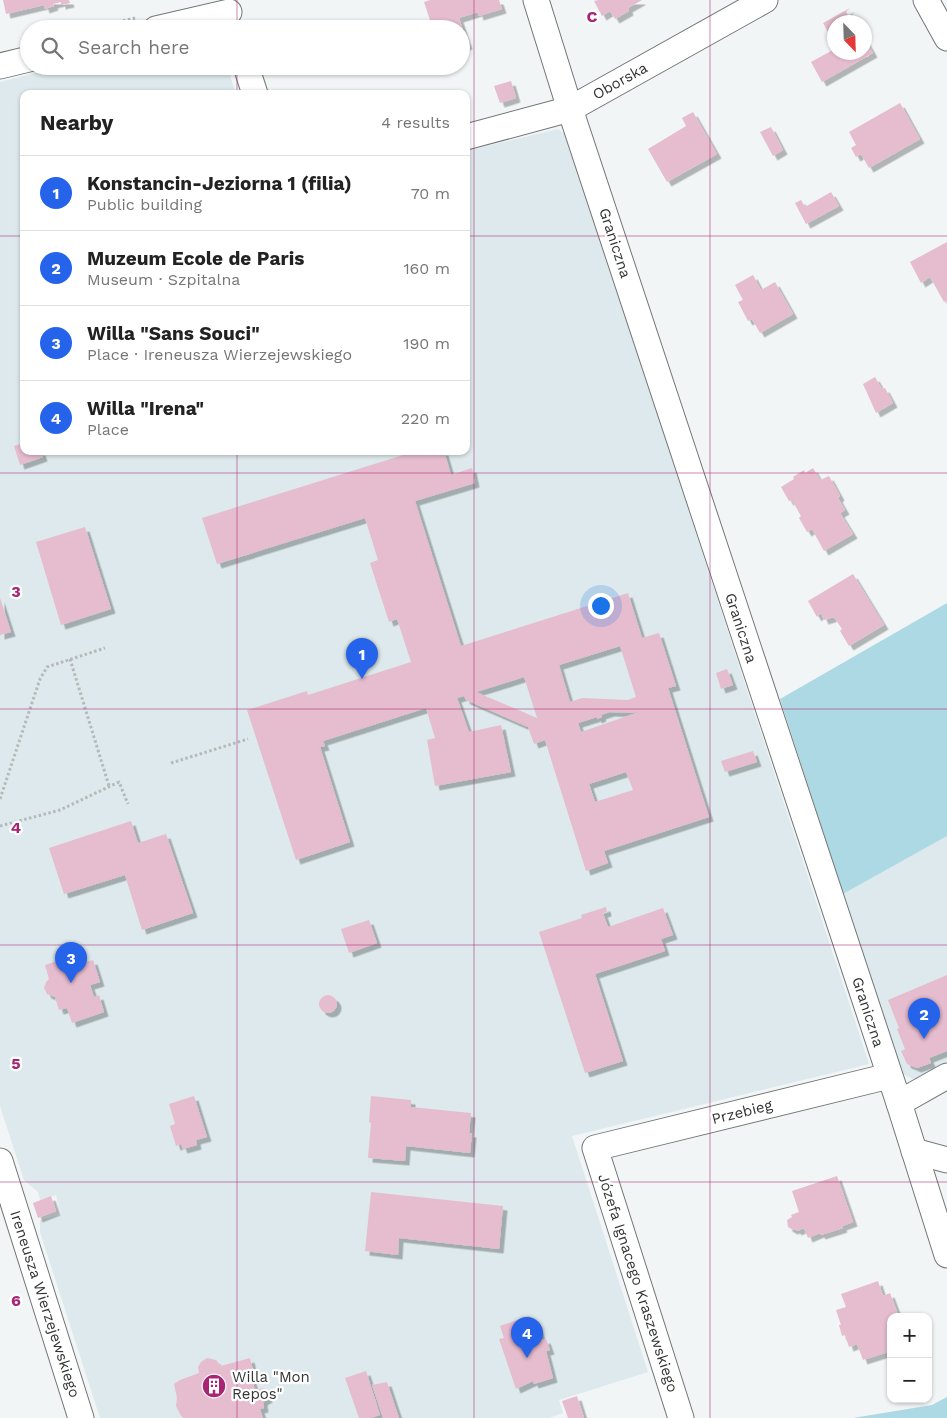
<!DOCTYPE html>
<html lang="en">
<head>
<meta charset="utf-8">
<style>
  body { margin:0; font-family:"Work Sans",sans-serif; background:#f6f6f6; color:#222 }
  .controls { position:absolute; right:15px; bottom:15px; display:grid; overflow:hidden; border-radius:10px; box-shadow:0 1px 4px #0004 }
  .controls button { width:45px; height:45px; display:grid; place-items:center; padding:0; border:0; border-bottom:1px solid #e0e0e0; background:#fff; color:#222; font:25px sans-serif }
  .compass { position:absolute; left:827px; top:15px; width:45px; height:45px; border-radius:50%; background:#fff; box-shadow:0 1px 4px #0004; rotate:157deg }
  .you { position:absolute; left:600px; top:605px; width:18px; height:18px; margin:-12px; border:4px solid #fff; border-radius:50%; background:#1a73e8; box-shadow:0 0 0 8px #1a73e833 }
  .badge { display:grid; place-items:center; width:32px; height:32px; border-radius:50%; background:#2563eb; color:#fff; font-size:16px; font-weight:700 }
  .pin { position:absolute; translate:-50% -41px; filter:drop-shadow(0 1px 2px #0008) }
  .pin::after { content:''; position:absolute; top:26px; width:18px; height:15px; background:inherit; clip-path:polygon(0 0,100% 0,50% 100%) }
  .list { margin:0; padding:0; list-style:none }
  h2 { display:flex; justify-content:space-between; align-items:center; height:65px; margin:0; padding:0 20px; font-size:21px }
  h2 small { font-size:16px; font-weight:400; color:#767676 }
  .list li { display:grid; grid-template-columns:32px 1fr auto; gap:15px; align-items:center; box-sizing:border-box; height:75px; padding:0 20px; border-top:1px solid #e0e0e0 }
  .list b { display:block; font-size:19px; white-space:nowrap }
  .list p { margin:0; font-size:16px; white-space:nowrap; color:#767676 }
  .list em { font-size:16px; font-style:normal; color:#767676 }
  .icon { flex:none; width:28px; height:28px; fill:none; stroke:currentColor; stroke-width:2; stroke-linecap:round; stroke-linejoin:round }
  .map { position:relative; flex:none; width:947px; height:1418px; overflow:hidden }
  .search { position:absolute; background:#fff; box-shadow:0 1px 4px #0004; left:20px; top:20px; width:450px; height:55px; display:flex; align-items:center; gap:12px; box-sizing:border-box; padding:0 18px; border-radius:28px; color:#767676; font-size:19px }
  .panel { position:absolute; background:#fff; box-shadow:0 1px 4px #0004; left:20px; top:90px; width:450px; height:365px; border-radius:10px }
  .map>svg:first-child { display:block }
  .built { fill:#dde9ec }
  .green { fill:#add9e4 }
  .building { fill:#e6bccf; fill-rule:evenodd; filter:url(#shadow) }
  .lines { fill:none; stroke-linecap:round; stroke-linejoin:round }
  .street-casing { stroke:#737677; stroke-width:27 }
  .path { stroke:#b6b9b9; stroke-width:3; stroke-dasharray:2.5 2.5; stroke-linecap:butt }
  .street { stroke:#fff; stroke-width:25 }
  .grid { fill:none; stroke:#a72573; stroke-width:1; stroke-opacity:0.55 }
  .labels { text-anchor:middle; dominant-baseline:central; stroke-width:4.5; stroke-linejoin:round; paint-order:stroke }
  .street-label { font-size:15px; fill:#323333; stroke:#fff }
  .poi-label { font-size:15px; fill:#323333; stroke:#fff; text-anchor:start }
  .grid-label { font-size:16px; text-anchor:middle; font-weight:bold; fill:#a72573; stroke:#fff; stroke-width:4.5; stroke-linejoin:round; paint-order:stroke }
</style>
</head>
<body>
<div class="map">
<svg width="947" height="1418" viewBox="0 0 947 1418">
  <defs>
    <filter id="shadow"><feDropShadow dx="4.5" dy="4.5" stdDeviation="0" flood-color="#0004"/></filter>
  </defs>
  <rect width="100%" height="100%" fill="#f1f5f5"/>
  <g class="built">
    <path d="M 63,66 L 227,66 L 236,94 L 24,94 L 24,451 L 466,451 L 466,151 L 558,129 L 566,135 L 869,1064 L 572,1136 L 648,1372 L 559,1400 L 563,1413 L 549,1418 L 100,1418 L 40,1232 L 40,1220 L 61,1215 L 56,1195 L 40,1200 L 38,1192 L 24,1180 L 0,1106 L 0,82 Z"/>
    <path d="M 947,836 L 947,1062 L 915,1080 L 901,1073 L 843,894 Z"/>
  </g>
  <g class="green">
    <path d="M 947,603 L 947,836 L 843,894 L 780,699 Z"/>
    <path d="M 947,1397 L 947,1418 L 853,1418 L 932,1405 Z"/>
  </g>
  <g class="building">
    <path d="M 3,0 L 69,0 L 70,3 L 61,5 L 61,2 L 53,4 L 54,6 L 45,9 L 44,5 L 6,14 Z"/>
    <path d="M 430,0 L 499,0 L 502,9 L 479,16 L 478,12 L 459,18 L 468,45 L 461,47 L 461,29 L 433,29 L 424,2 Z"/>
    <path d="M 598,0 L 642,0 L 628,8 L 629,11 L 615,19 L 610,11 L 602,16 L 594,1 Z"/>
    <path d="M 850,8 L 846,12 L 852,22 L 834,22 L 834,43 L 823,23 Z"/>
    <path d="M 864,37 L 873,53 L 822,82 L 811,62 L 831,51 L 829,47 L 834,43 L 834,52 L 864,52 Z"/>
    <path d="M 511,81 L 516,98 L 500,103 L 494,86 Z"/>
    <path d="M 900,103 L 920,139 L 869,168 L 861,154 L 856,157 L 851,148 L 856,145 L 849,132 Z"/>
    <path d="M 693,112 L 717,154 L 667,182 L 648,149 L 686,126 L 682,118 Z"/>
    <path d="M 771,127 L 783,150 L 773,156 L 760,132 Z"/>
    <path d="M 831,192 L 839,206 L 806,224 L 795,203 L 801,200 L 805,207 Z"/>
    <path d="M 947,242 L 947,303 L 946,301 L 944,302 L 930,277 L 921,283 L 910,262 Z"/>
    <path d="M 753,275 L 761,290 L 775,282 L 793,314 L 760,333 L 752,319 L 748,321 L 738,302 L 743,300 L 735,285 Z"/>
    <path d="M 875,377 L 882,389 L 885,388 L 893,403 L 876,413 L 863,384 Z"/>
    <path d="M 24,443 L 24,451 L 41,451 L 43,457 L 20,465 L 14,446 Z"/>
    <path d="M 416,451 L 444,451 L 451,475 L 472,468 L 475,483 L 415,501 L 461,646 L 628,593 L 642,638 L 659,633 L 676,686 L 668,688 L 709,817 L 604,851 L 608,863 L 586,871 L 545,740 L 534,744 L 528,727 L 466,700 L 464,696 L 457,698 L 469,732 L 501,725 L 511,772 L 435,786 L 427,740 L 435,738 L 426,708 L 323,741 L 325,746 L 320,747 L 350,842 L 296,860 L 247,710 L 307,691 L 308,695 L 411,662 L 397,619 L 389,622 L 370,563 L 378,560 L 365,518 L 217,564 L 202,518 ZM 620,646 L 636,697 L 628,700 L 582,698 L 570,702 L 559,665 ZM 524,677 L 537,718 L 476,692 ZM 610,712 L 632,713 L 636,712 L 636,713 L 581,732 L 578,723 L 597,717 L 597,719 L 602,717 L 601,715 ZM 626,772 L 633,790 L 595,802 L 589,784 Z"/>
    <path d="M 813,468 L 820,480 L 829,476 L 840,496 L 838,498 L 845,510 L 840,513 L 853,534 L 824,551 L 812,529 L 807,532 L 799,518 L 801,516 L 792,500 L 789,501 L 781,487 L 794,479 L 793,477 L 804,470 L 805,473 Z"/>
    <path d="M 85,527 L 111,609 L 61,625 L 36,542 Z"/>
    <path d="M 853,574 L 884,625 L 849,646 L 840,631 L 842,629 L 834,617 L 824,620 L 821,613 L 817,617 L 808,601 Z"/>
    <path d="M 0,598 L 11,632 L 0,635 Z"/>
    <path d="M 727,669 L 733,685 L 721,689 L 716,673 Z"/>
    <path d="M 753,751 L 757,762 L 725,772 L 721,761 Z"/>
    <path d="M 131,821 L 138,843 L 166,834 L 193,913 L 142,930 L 125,875 L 64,894 L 49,848 Z"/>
    <path d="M 606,907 L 607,912 L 603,913 L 608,927 L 663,908 L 673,935 L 661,939 L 665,951 L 595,974 L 623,1061 L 585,1073 L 539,932 L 582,918 L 581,915 Z"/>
    <path d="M 369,920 L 377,943 L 349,953 L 341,929 Z"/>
    <path d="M 66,943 L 70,943 L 75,946 L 77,945 L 83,963 L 93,960 L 100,982 L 90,985 L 94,997 L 99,995 L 104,1012 L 72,1023 L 67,1008 L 59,1010 L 55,997 L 47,994 L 44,988 L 46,982 L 49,979 L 45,965 L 63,959 L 60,950 L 62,950 Z"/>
    <path d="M 947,975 L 947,1051 L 929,1058 L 931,1063 L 917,1068 L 907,1064 L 901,1051 L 905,1049 L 897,1029 L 899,1028 L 888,1000 Z"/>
    <circle cx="328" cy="1004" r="9"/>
    <path d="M 194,1096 L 207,1137 L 196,1140 L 197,1145 L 183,1149 L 181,1144 L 176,1146 L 170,1126 L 175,1124 L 169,1104 Z"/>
    <path d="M 371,1096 L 411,1100 L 411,1107 L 471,1113 L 469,1133 L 472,1133 L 470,1153 L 406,1146 L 405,1161 L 368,1158 L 371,1123 L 369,1122 Z"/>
    <path d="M 837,1176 L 853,1222 L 842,1226 L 843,1228 L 821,1235 L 820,1233 L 808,1238 L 804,1228 L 797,1231 L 796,1229 L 793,1230 L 788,1227 L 787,1220 L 792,1217 L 791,1215 L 799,1212 L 792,1191 Z"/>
    <path d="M 371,1192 L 503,1206 L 499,1249 L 399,1238 L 398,1255 L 365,1251 Z"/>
    <path d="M 51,1196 L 56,1211 L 38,1218 L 33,1203 Z"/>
    <path d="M 878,1281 L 883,1296 L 890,1293 L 899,1317 L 891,1317 L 891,1351 L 863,1360 L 857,1344 L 849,1347 L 845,1335 L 842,1336 L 839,1325 L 841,1325 L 836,1310 L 846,1307 L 841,1294 Z"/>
    <path d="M 529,1316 L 532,1328 L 538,1326 L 542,1340 L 546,1339 L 550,1350 L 546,1351 L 553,1378 L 534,1384 L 533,1381 L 516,1389 L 499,1339 L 504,1338 L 500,1326 Z"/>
    <path d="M 207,1358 L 216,1360 L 221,1366 L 250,1358 L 254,1374 L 251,1376 L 255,1390 L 265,1388 L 268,1398 L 263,1401 L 264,1408 L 260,1409 L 263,1418 L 184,1418 L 181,1416 L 176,1406 L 177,1398 L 174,1384 L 180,1380 L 199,1373 L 198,1367 L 201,1362 Z"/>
    <path d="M 366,1371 L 380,1415 L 371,1418 L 359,1418 L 345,1378 Z"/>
    <path d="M 387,1382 L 399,1418 L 383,1418 L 372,1385 Z"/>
    <path d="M 577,1396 L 584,1418 L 568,1418 L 562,1401 Z"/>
  </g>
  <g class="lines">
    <g class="street-casing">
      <g id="street">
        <path d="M 536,0 L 570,109 L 899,1103 L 947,1255"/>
        <path d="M 926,0 L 947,38"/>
        <path d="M 156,29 L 229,12"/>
        <path d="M 0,66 L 29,59"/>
        <path d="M 246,66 L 255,94"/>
        <path d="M 466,137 L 570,109 L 765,0"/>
        <path d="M 899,1103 L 947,1076"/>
        <path d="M 914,1151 L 947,1160"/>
        <path d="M 0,1161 L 81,1418"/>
        <path d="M 681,1418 L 595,1148 L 889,1076"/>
      </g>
    </g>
    <g class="path">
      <path d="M 89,29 L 135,18"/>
      <path d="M 70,659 L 109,786"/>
      <path d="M 171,763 L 248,739"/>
      <path d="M 0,799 L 40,679 L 47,667 L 105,648"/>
      <path d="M 0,826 L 60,810 L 119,782 L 128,804"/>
    </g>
    <use href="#street" class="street"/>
  </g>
  <path class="grid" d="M 237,0 L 237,29M 474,0 L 474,1418M 710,0 L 710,1418M 237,66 L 237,94M 0,236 L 24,236M 466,236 L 947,236M 237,451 L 237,1418M 0,473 L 947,473M 0,709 L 947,709M 0,945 L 947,945M 0,1182 L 947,1182"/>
  <defs>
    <g id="building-disc" transform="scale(1.25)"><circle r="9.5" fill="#a72573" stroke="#fff"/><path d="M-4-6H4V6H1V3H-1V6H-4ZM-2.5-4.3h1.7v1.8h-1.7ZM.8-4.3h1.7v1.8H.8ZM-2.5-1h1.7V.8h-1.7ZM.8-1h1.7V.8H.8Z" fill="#fff"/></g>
  </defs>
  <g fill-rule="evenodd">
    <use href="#building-disc" x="214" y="1386"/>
  </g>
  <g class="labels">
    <g class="street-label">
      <text transform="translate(620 81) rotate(-29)">Oborska</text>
      <text transform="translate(615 243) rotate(72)">Graniczna</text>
      <text transform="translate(741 628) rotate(72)">Graniczna</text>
      <text transform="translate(868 1012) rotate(72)">Graniczna</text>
      <text transform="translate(742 1112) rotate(-14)">Przebieg</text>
      <text transform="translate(638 1283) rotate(72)">Józefa Ignacego Kraszewskiego</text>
      <text transform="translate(45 1304) rotate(72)">Ireneusza Wierzejewskiego</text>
    </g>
    <g class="poi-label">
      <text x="232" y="1377">Willa "Mon<tspan x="232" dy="17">Repos"</tspan></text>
    </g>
  </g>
  <g class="grid-label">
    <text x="592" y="22">C</text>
    <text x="16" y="597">3</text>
    <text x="16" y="833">4</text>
    <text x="16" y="1069">5</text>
    <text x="16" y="1306">6</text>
  </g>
</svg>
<div class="controls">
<button>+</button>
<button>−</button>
</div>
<svg class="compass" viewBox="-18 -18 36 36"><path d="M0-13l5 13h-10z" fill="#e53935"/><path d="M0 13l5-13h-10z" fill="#767676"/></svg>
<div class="you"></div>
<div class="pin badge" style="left:362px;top:679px">1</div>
<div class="pin badge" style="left:924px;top:1039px">2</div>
<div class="pin badge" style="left:71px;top:983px">3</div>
<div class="pin badge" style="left:527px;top:1358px">4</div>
<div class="search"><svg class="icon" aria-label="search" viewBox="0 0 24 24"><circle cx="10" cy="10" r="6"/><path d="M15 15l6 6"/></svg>Search here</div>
<section class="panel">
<h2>Nearby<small>4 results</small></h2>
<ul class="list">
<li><span class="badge">1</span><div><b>Konstancin-Jeziorna 1 (filia)</b><p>Public building</p></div><em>70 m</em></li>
<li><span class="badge">2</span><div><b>Muzeum Ecole de Paris</b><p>Museum · Szpitalna</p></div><em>160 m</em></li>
<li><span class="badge">3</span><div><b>Willa &quot;Sans Souci&quot;</b><p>Place · Ireneusza Wierzejewskiego</p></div><em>190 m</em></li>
<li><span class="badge">4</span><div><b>Willa &quot;Irena&quot;</b><p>Place</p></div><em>220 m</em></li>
</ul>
</section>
</div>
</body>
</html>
